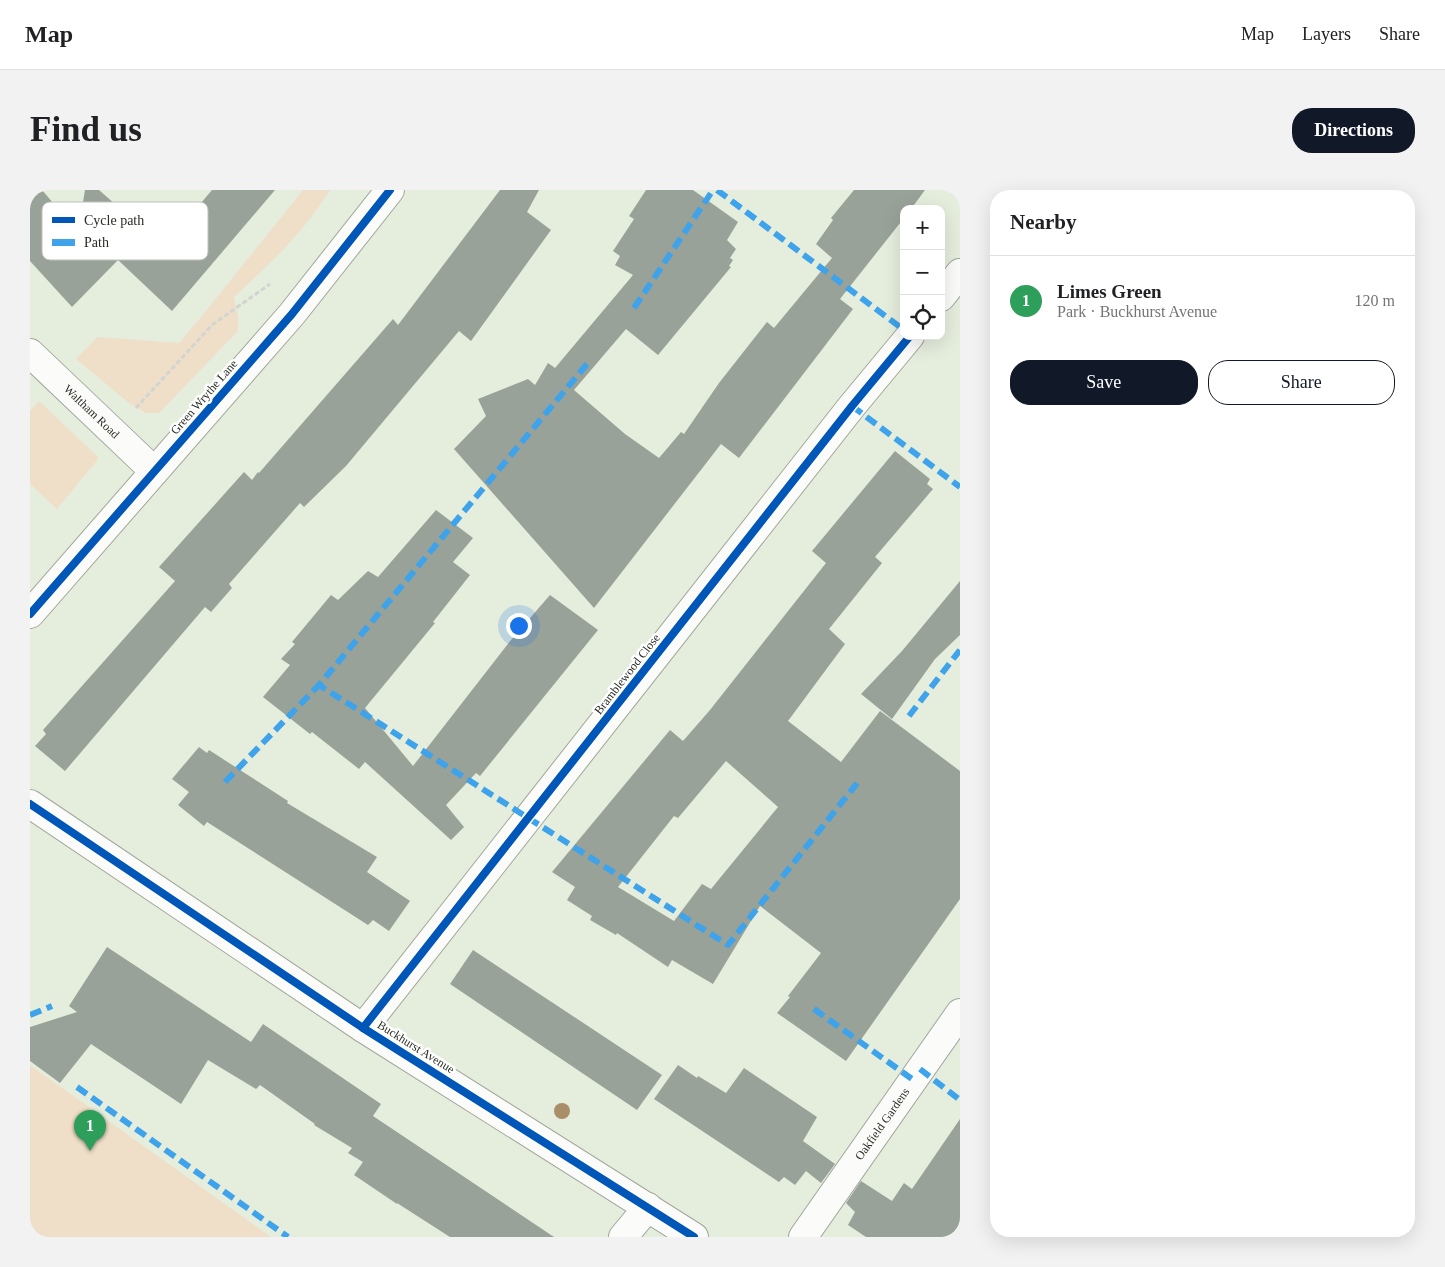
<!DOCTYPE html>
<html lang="en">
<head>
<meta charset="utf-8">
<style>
  body { margin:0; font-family:"Times New Roman",serif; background:#f2f2f2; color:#202124 }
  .controls { position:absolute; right:15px; top:15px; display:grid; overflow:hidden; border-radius:10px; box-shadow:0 5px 20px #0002 }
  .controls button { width:45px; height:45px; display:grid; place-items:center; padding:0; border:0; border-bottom:1px solid #e0e0e0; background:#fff; color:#202124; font:25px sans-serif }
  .you { position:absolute; left:488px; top:435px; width:18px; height:18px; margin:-12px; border:4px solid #fff; border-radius:50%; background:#1a73e8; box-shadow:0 0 0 8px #1a73e833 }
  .badge { display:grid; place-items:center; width:32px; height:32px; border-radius:50%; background:#111827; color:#fff; font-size:16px; font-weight:700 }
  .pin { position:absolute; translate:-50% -41px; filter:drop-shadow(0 1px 2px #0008) }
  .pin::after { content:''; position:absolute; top:26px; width:18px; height:15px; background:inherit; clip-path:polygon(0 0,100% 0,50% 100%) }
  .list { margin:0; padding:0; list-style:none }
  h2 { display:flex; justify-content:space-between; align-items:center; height:65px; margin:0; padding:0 20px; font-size:21px }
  h2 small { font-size:16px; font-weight:400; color:#757577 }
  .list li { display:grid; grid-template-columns:32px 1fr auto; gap:15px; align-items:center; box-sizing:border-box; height:90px; padding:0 20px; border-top:1px solid #e0e0e0 }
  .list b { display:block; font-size:19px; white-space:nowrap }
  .list p { margin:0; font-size:16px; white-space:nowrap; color:#757577 }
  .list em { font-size:16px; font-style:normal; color:#757577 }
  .actions { display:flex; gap:10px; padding:15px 20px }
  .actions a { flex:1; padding:11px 0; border:1px solid #111827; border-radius:20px; text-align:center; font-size:18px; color:#111827 }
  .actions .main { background:#111827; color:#fff }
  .icon { flex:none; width:28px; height:28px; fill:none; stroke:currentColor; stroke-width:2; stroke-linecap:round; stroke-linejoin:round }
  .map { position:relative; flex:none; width:930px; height:1047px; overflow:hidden; border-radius:20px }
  header { display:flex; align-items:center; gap:30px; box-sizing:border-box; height:70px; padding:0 25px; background:#fff; border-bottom:1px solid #e0e0e0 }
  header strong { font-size:24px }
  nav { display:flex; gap:28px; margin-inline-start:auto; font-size:18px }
  .intro { display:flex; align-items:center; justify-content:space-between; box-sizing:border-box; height:120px; padding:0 30px }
  h1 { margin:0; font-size:35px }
  .button { padding:12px 22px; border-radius:20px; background:#111827; color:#fff; font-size:18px; font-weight:700 }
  main { display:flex; gap:30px; padding:0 30px }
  aside { flex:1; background:#fff; border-radius:20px; box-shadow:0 5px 20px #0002 }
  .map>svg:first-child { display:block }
  .green { fill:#efdfc9 }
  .building { fill:#99a298; fill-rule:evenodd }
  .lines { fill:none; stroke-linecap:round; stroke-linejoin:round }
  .minor-casing { stroke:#a1a79b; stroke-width:30 }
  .tertiary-casing { stroke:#a1a79b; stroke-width:30 }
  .path { stroke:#d2d4d0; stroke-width:3; stroke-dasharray:5 2.5; stroke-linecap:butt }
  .minor { stroke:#fbfcfa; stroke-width:28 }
  .tertiary { stroke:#fbfcfa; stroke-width:28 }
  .quiet { stroke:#3ea3ea; stroke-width:6; stroke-dasharray:12 6; stroke-linecap:butt }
  .cycleway-casing { stroke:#fff; stroke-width:11 }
  .cycleway { stroke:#0057b8; stroke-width:8 }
  .tree { fill:#a98e69 }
  .labels { text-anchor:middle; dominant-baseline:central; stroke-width:5; stroke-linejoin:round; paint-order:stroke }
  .street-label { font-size:12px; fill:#282c22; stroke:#fff }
  .key { fill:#fff; stroke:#bec0bd; stroke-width:1 }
  .key-label { font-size:14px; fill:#282c22 }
</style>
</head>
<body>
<header>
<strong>Map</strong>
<nav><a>Map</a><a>Layers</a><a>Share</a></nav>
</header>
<div class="intro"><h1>Find us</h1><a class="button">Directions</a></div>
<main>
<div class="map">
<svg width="930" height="1047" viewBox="0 0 930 1047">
  <rect width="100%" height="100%" fill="#e5eddd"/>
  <g class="green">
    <path d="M 273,0 L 300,0 C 274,42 240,74 204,107 L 208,127 L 208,141 L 129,223 L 116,223 L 99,213 L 46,169 L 67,147 L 149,153 L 171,127 Z"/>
    <path d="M 9,211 L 69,268 L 27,319 L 0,294 L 0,221 Z"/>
    <path d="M 0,875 L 241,1047 L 0,1047 Z"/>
  </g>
  <g class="building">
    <path d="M 0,0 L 12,0 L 48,42 L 55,0 L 69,0 L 134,57 L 182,0 L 245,0 L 142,121 L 88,70 L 42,117 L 0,71 Z"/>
    <path d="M 470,0 L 509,0 L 497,22 L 521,40 L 441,151 L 429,141 L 316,276 L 274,317 L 270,313 L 199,394 L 202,398 L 181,422 L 175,417 L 35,581 L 5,556 L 16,544 L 13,540 L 145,391 L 129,377 L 214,282 L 222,290 L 228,282 L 229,283 L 363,129 L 368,135 Z"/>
    <path d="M 616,0 L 663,0 L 708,32 L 697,50 L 706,59 L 700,68 L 703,70 L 699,76 L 701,77 L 628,165 L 596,139 L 544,200 L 595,244 L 629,268 L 651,242 L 654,244 L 689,193 L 737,132 L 744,138 L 802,68 L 786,54 L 803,30 L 801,28 L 824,0 L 895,0 L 881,19 L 874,19 L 874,28 L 810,109 L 823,119 L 709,268 L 691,254 L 564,418 L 424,259 L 456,226 L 448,209 L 498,189 L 505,195 L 518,173 L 525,178 L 603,85 L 585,75 L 590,66 L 583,61 L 604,29 L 599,26 Z"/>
    <path d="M 865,261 L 900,289 L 897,294 L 903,299 L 845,367 L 852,373 L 799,439 L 815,454 L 758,531 L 811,572 L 850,521 L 930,581 L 930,709 L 816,871 L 747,823 L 760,807 L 758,806 L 791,763 L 730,716 L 683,794 L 642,770 L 638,777 L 587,743 L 586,745 L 560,730 L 562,726 L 537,710 L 545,697 L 522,682 L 640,540 L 653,551 L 680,520 L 796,373 L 782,361 ZM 696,571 L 748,617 L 681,699 L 672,694 L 644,731 L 588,697 L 644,626 L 648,628 Z"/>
    <path d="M 406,320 L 443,348 L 423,372 L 440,385 L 403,432 L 405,433 L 335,518 L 383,576 L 481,450 L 520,405 L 568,440 L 450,586 L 446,583 L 416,615 L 434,637 L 421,650 L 335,572 L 329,579 L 282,542 L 280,544 L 233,507 L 260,475 L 251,469 L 265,454 L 262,452 L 301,405 L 308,410 L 338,381 L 348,387 Z"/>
    <path d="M 930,391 L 930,445 L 905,469 L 862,529 L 831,504 L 872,461 Z"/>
    <path d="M 169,557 L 177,563 L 179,560 L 258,611 L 257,613 L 347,667 L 337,682 L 380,711 L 359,741 L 343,730 L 338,735 L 177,632 L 174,636 L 148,615 L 159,602 L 142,589 Z"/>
    <path d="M 77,757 L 221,852 L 233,834 L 351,914 L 343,926 L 524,1047 L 420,1047 L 367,1013 L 367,1014 L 324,985 L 333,972 L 318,963 L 322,958 L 284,935 L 285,934 L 230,895 L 226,899 L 178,870 L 151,914 L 61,854 L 30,893 L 0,871 L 0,837 L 47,822 L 39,816 Z"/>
    <path d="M 443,760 L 632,885 L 607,920 L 420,794 Z"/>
    <path d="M 648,875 L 667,888 L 668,886 L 696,903 L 714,878 L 787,927 L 773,951 L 805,974 L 791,993 L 776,981 L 765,995 L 754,987 L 749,992 L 624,909 Z"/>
    <path d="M 930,929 L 930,1047 L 836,1047 L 818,1035 L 825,1022 L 816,1013 L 831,991 L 862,1011 L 874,993 L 882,999 Z"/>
  </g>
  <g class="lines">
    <g class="minor-casing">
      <g id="minor">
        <path d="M 911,107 L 930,83"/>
        <path id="s1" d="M 0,163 L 124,281"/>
        <path d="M 0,614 L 333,838 L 664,1047"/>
        <path d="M 333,838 L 822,216 L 880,146"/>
        <path d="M 593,1047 L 618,1017"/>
        <path id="s2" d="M 773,1047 L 930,823"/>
      </g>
    </g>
    <g class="tertiary-casing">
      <path id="tertiary" d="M 0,424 L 262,124 L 360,0"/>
    </g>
    <path class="path" d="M 106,218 L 182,135 L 240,94"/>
    <use href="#minor" class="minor"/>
    <use href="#tertiary" class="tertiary"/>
    <g class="quiet">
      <path d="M 687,0 L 874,140"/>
      <path d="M 604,118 L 683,0"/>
      <path d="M 557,174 L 289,495 L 698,755 L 828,592"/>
      <path d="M 822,216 L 930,297"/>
      <path d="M 879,526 L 930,460"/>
      <path d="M 195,592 L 289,495"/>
      <path d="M 784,819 L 882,889"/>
      <path d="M 0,825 L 22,816"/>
      <path d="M 890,879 L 930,910"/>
      <path d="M 47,897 L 258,1047"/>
    </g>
    <g class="cycleway-casing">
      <g id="cycleway">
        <path d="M 0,424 L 262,124 L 360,0"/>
        <path d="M 0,614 L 333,838 L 664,1047"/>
        <path d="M 333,838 L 822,216 L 880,146"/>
      </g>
    </g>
    <use href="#cycleway" class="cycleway"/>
  </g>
  <circle class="tree" cx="532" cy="921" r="8"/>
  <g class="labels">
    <g class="street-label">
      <text transform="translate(174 207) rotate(-49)">Green Wrythe Lane</text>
      <text stroke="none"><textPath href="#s1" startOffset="85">Waltham Road</textPath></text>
      <text transform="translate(597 484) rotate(-52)">Bramblewood Close</text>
      <text transform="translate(386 857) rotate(32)">Buckhurst Avenue</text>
      <text stroke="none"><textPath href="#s2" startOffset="138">Oakfield Gardens</textPath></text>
    </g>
  </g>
  <rect x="12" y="12" width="166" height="58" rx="8" class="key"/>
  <rect x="22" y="27" width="23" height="6" fill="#0057b8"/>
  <rect x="22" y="49" width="23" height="7" fill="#3ea3ea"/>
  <g class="key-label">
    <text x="54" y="35">Cycle path</text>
    <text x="54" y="57">Path</text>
  </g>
</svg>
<div class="controls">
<button>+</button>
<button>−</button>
<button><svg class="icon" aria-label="locate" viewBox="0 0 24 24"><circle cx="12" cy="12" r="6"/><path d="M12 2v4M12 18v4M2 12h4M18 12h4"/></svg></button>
</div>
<div class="you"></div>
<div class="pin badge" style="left:60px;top:961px;background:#2e9e5b">1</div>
</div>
<aside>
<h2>Nearby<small></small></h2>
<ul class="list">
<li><span class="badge" style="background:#2e9e5b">1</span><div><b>Limes Green</b><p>Park · Buckhurst Avenue</p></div><em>120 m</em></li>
</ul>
<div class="actions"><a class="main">Save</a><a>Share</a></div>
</aside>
</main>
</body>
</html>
